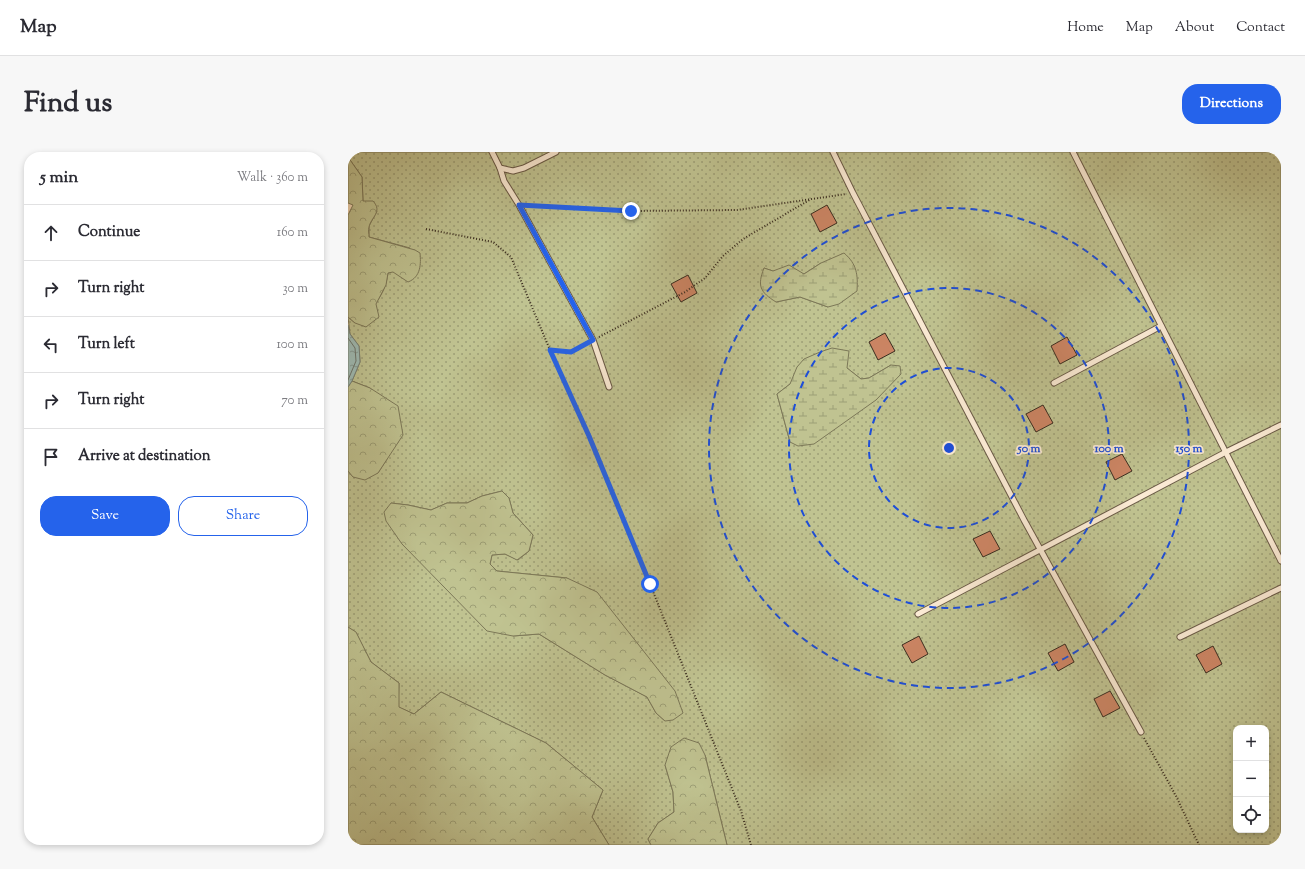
<!DOCTYPE html>
<html lang="en">
<head>
<meta charset="utf-8">
<style>
  body { margin:0; font-family:"Sorts Mill Goudy",serif; background:#f7f7f7; color:#2b2b33 }
  .controls { position:absolute; right:12px; bottom:12px; display:grid; overflow:hidden; border-radius:8px; box-shadow:0 2px 6px #0003 }
  .controls button { width:36px; height:36px; display:grid; place-items:center; padding:0; border:0; border-bottom:1px solid #e1e1e2; background:#fff; color:#2b2b33; font:20px sans-serif }
  .stop { position:absolute; width:12px; height:12px; margin:-9px; border:3px solid #2563eb; border-radius:50%; background:#fff }
  .stop.end { background:#2563eb; border-color:#fff; box-shadow:0 1px 4px #0008 }
  .list { margin:0; padding:0; list-style:none }
  h2 { display:flex; justify-content:space-between; align-items:center; height:52px; margin:0; padding:0 16px; font-size:17px }
  h2 small { font-size:13px; font-weight:400; color:#7c7c81 }
  .list li { display:grid; grid-template-columns:26px 1fr auto; gap:12px; align-items:center; box-sizing:border-box; height:56px; padding:0 16px; border-top:1px solid #e1e1e2 }
  .list b { display:block; font-size:15px; white-space:nowrap }
  .list em { font-size:13px; font-style:normal; color:#7c7c81 }
  .actions { display:flex; gap:8px; padding:12px 16px }
  .actions a { flex:1; padding:9px 0; border:1px solid #2563eb; border-radius:16px; text-align:center; font-size:14px; color:#2563eb }
  .actions .main { background:#2563eb; color:#fff }
  .icon { flex:none; width:22px; height:22px; fill:none; stroke:currentColor; stroke-width:2; stroke-linecap:round; stroke-linejoin:round }
  .map { position:relative; flex:none; width:933px; height:693px; overflow:hidden; border-radius:16px }
  header { display:flex; align-items:center; gap:24px; box-sizing:border-box; height:56px; padding:0 20px; background:#fff; border-bottom:1px solid #e1e1e2 }
  header strong { font-size:19px }
  nav { display:flex; gap:22px; margin-inline-start:auto; font-size:14px }
  .intro { display:flex; align-items:center; justify-content:space-between; box-sizing:border-box; height:96px; padding:0 24px }
  h1 { margin:0; font-size:28px }
  .button { padding:10px 18px; border-radius:16px; background:#2563eb; color:#fff; font-size:14px; font-weight:700 }
  main { display:flex; gap:24px; padding:0 24px }
  aside { flex:1; background:#fff; border-radius:16px; box-shadow:0 2px 6px #0003 }
  .map>svg:first-child { display:block }
  .grass { fill:url(#grass-dots); stroke:#7c7858; fill-rule:evenodd }
  .forest { fill:url(#forest-crowns); stroke:#7c7858 }
  .wetland { fill:url(#wetland-marsh); stroke:#7c7858 }
  .water { fill:url(#water-ripples); stroke:#76837a }
  .lines { fill:none; stroke-linecap:round; stroke-linejoin:round }
  .shore { stroke:#6c746b; stroke-width:1 }
  .building { fill:#cc8564; stroke:#392c1f }
  .service-casing { stroke:#6a5a47; stroke-width:7 }
  .path { stroke:#392c1f; stroke-width:2; stroke-dasharray:1 2; stroke-linecap:butt }
  .service { stroke:#fcecd6; stroke-width:5 }
  .route { stroke:#2563eb; stroke-width:5 }
  .ring { fill:none; stroke:#1d4ed8; stroke-width:2; stroke-dasharray:7 5 }
  .centre { fill:#1d4ed8; stroke:#fcecd6; stroke-width:2 }
  .ring-label { font-size:12px; text-anchor:middle; font-weight:bold; fill:#1d4ed8; stroke:#fcecd6; stroke-width:3.5; stroke-linejoin:round; paint-order:stroke }
</style>
</head>
<body>
<header>
<strong>Map</strong>
<nav><a>Home</a><a>Map</a><a>About</a><a>Contact</a></nav>
</header>
<div class="intro"><h1>Find us</h1><a class="button">Directions</a></div>
<main>
<aside>
<h2>5 min<small>Walk · 360 m</small></h2>
<ul class="list">
<li><svg class="icon" aria-label="ahead" viewBox="0 0 24 24"><path d="M12 20V5M6 11l6-6 6 6"/></svg><div><b>Continue</b></div><em>160 m</em></li>
<li><svg class="icon" aria-label="right" viewBox="0 0 24 24"><path d="M7 20v-9h11M14 6l5 5-5 5"/></svg><div><b>Turn right</b></div><em>30 m</em></li>
<li><svg class="icon" aria-label="left" viewBox="0 0 24 24"><path d="M17 20v-9H6M10 6l-5 5 5 5"/></svg><div><b>Turn left</b></div><em>100 m</em></li>
<li><svg class="icon" aria-label="right" viewBox="0 0 24 24"><path d="M7 20v-9h11M14 6l5 5-5 5"/></svg><div><b>Turn right</b></div><em>70 m</em></li>
<li><svg class="icon" aria-label="arrive" viewBox="0 0 24 24"><path d="M6 21V4h12l-3 4 3 4H6"/></svg><div><b>Arrive at destination</b></div></li>
</ul>
<div class="actions"><a class="main">Save</a><a>Share</a></div>
</aside>
<div class="map">
<svg width="933" height="693" viewBox="0 0 933 693">
  <defs>
    <pattern id="grass-dots" width="8" height="8" patternUnits="userSpaceOnUse"><rect width="8" height="8" fill="#c0c391"/><path d="M2 2h.1M6 6h.1" fill="none" stroke="#9d9f76" stroke-width="1.8" stroke-linecap="round"/></pattern>
    <pattern id="forest-crowns" width="20" height="18" patternUnits="userSpaceOnUse"><rect width="20" height="18" fill="#c0c391"/><path d="M2 6a3 3 0 1 1 6 0M12 15a3 3 0 1 1 6 0" fill="none" stroke="#9d9f76"/></pattern>
    <pattern id="wetland-marsh" width="20" height="14" patternUnits="userSpaceOnUse"><rect width="20" height="14" fill="#c0c391"/><path d="M1 5h8M5 5V1M11 12h8M15 12V8" fill="none" stroke="#9d9f76"/></pattern>
    <pattern id="water-ripples" width="26" height="14" patternUnits="userSpaceOnUse"><rect width="26" height="14" fill="#9fbdb7"/><path d="M2 4q2-2 4 0t4 0M15 11q2-2 4 0t4 0" fill="none" stroke="#839a94"/></pattern>
  </defs>
  <rect width="100%" height="100%" fill="#fbe2c0"/>
  <filter id="stains"><feTurbulence type="fractalNoise" baseFrequency=".005" numOctaves="4"/><feColorMatrix values="0 0 0 0 .2 0 0 0 0 .09 0 0 0 0 .02 0 0 0 .5 -.17"/></filter>
  <radialGradient id="worn" r=".72"><stop offset=".6" stop-color="#630" stop-opacity="0"/><stop offset="1" stop-color="#630" stop-opacity=".3"/></radialGradient>
  <path class="grass" d="M 0,0 L 933,0 L 933,693 L 379,693 L 357,603 L 317,613 L 325,640 L 326,660 L 310,671 L 300,687 L 303,693 L 261,693 L 244,665 L 255,638 L 198,591 L 93,540 L 66,562 L 50,555 L 51,531 L 23,510 L 8,481 L 0,475 L 0,319 L 5,325 L 30,321 L 39,307 L 22,236 L 4,229 L 12,210 L 11,194 L 2,182 L 0,165 L 7,171 C 24,156 37,145 40,121 L 45,119 L 62,96 L 21,85 L 21,74 L 29,59 L 15,49 L 14,25 L 0,5 ZM 473,111 L 480,155 L 452,145 L 428,150 L 416,116 L 424,119 L 456,122 ZM 543,213 L 442,290 L 429,242 L 442,232 L 499,216 L 513,227 L 521,226 ZM 154,339 L 161,346 L 165,361 L 185,383 L 181,399 L 170,408 L 157,402 L 144,403 L 142,412 L 149,419 L 219,426 L 317,569 L 308,561 L 299,545 L 257,523 L 191,482 L 165,484 L 43,351 L 60,353 L 83,358 L 99,351 L 119,351 L 134,344 ZM 888,576 L 918,576 L 918,678 L 888,678 Z"/>
  <g class="forest">
    <path d="M 0,5 L 14,25 L 15,49 L 25,49 C 35,60 23,65 21,75 C 20,78 21,82 21,85 L 67,98 L 72,101 C 73,112 73,125 60,130 L 45,120 L 40,121 L 38,133 L 28,152 L 31,165 L 18,175 L 7,171 L 0,165 L 0,63 L 5,53 L 0,51 Z"/>
    <path d="M 4,229 L 22,236 L 50,254 L 55,283 L 30,321 L 17,328 L 5,325 L 0,319 L 0,235 Z"/>
    <path d="M 154,339 L 161,346 L 165,361 L 185,383 L 181,399 L 169,408 L 157,402 L 144,403 L 142,412 L 149,419 L 219,426 L 249,440 L 327,539 L 335,561 L 325,568 L 317,569 L 308,561 L 299,545 L 257,523 L 191,482 L 165,484 L 139,479 L 54,392 L 38,369 L 36,360 L 43,351 L 60,353 L 83,358 L 99,351 L 119,351 L 134,344 Z"/>
    <path d="M 0,475 L 8,480 L 23,510 L 51,531 L 51,555 L 66,562 L 93,540 L 198,591 L 255,638 L 244,665 L 261,693 L 0,693 Z"/>
    <path d="M 336,586 L 351,591 L 357,603 L 379,693 L 303,693 L 300,687 L 310,671 L 326,660 L 325,640 L 317,613 L 323,595 Z"/>
  </g>
  <g class="wetland">
    <path d="M 496,101 C 509,112 510,123 509,139 L 491,152 L 480,155 L 452,145 L 428,150 C 412,140 409,134 416,116 L 425,119 L 441,113 L 456,122 L 473,111 Z"/>
    <path d="M 484,196 L 501,199 L 499,216 L 513,227 L 521,226 L 543,213 L 552,214 L 553,222 L 528,248 L 466,292 L 450,294 L 442,290 L 429,242 L 442,232 L 449,215 L 456,207 L 472,200 Z"/>
  </g>
  <path class="water" d="M 0,173 L 2,182 L 11,194 L 12,210 L 4,229 L 0,235 Z"/>
  <g class="lines">
    <path class="shore" d="M 0,186 L 7,196 L 8,209 L 0,228"/>
  </g>
  <g class="building">
    <path d="M 479,53 L 489,71 L 472,80 L 463,62 Z"/>
    <path d="M 340,123 L 349,141 L 333,150 L 323,132 Z"/>
    <path d="M 537,181 L 547,199 L 530,208 L 521,190 Z"/>
    <path d="M 719,185 L 729,203 L 712,212 L 703,194 Z"/>
    <path d="M 695,253 L 705,271 L 688,280 L 678,262 Z"/>
    <path d="M 774,302 L 784,319 L 767,328 L 758,310 Z"/>
    <path d="M 642,379 L 652,397 L 635,405 L 625,387 Z"/>
    <path d="M 571,484 L 580,502 L 564,511 L 554,493 Z"/>
    <path d="M 717,492 L 726,510 L 710,519 L 700,501 Z"/>
    <path d="M 865,494 L 874,512 L 858,521 L 848,503 Z"/>
    <path d="M 762,539 L 772,556 L 755,565 L 746,547 Z"/>
  </g>
  <g class="lines">
    <g class="service-casing">
      <g id="service">
        <path d="M 144,0 L 152,16 L 165,19 L 176,16 L 208,0"/>
        <path d="M 485,0 L 505,41 L 676,368 L 793,580"/>
        <path d="M 725,0 L 933,409"/>
        <path d="M 152,16 L 156,29 L 171,53 L 245,188 L 261,235"/>
        <path d="M 706,231 L 813,174"/>
        <path d="M 570,462 L 878,300 L 933,273"/>
        <path d="M 832,485 L 933,436"/>
      </g>
    </g>
    <g class="path">
      <path d="M 179,53 L 283,59 L 389,58 L 498,42"/>
      <path d="M 78,77 L 145,90 L 163,105 L 202,198 L 241,284 L 302,432 L 393,659 L 403,693"/>
      <path d="M 251,185 L 337,140 L 357,126 L 375,104 L 395,87 L 463,47"/>
      <path d="M 202,198 L 223,200 L 238,192"/>
      <path d="M 796,586 L 828,644 L 851,693"/>
    </g>
    <use href="#service" class="service"/>
  </g>
  <g class="lines">
    <path class="route" d="M 283,59 L 171,53 L 245,188 L 223,200 L 202,198 L 241,284 L 302,432"/>
  </g>
  <g class="ring">
    <circle cx="601" cy="296" r="80"/>
    <circle cx="601" cy="296" r="160"/>
    <circle cx="601" cy="296" r="240"/>
  </g>
  <circle cx="601" cy="296" r="6" class="centre"/>
  <g class="ring-label">
    <text x="681" y="300">50 m</text>
    <text x="761" y="300">100 m</text>
    <text x="841" y="300">150 m</text>
  </g>
  <rect width="100%" height="100%" filter="url(#stains)"/>
  <rect width="100%" height="100%" fill="url(#worn)"/>
</svg>
<div class="controls">
<button>+</button>
<button>−</button>
<button><svg class="icon" aria-label="locate" viewBox="0 0 24 24"><circle cx="12" cy="12" r="6"/><path d="M12 2v4M12 18v4M2 12h4M18 12h4"/></svg></button>
</div>
<div class="stop" style="left:302px;top:432px"></div>
<div class="stop end" style="left:283px;top:59px"></div>
</div>
</main>
</body>
</html>
